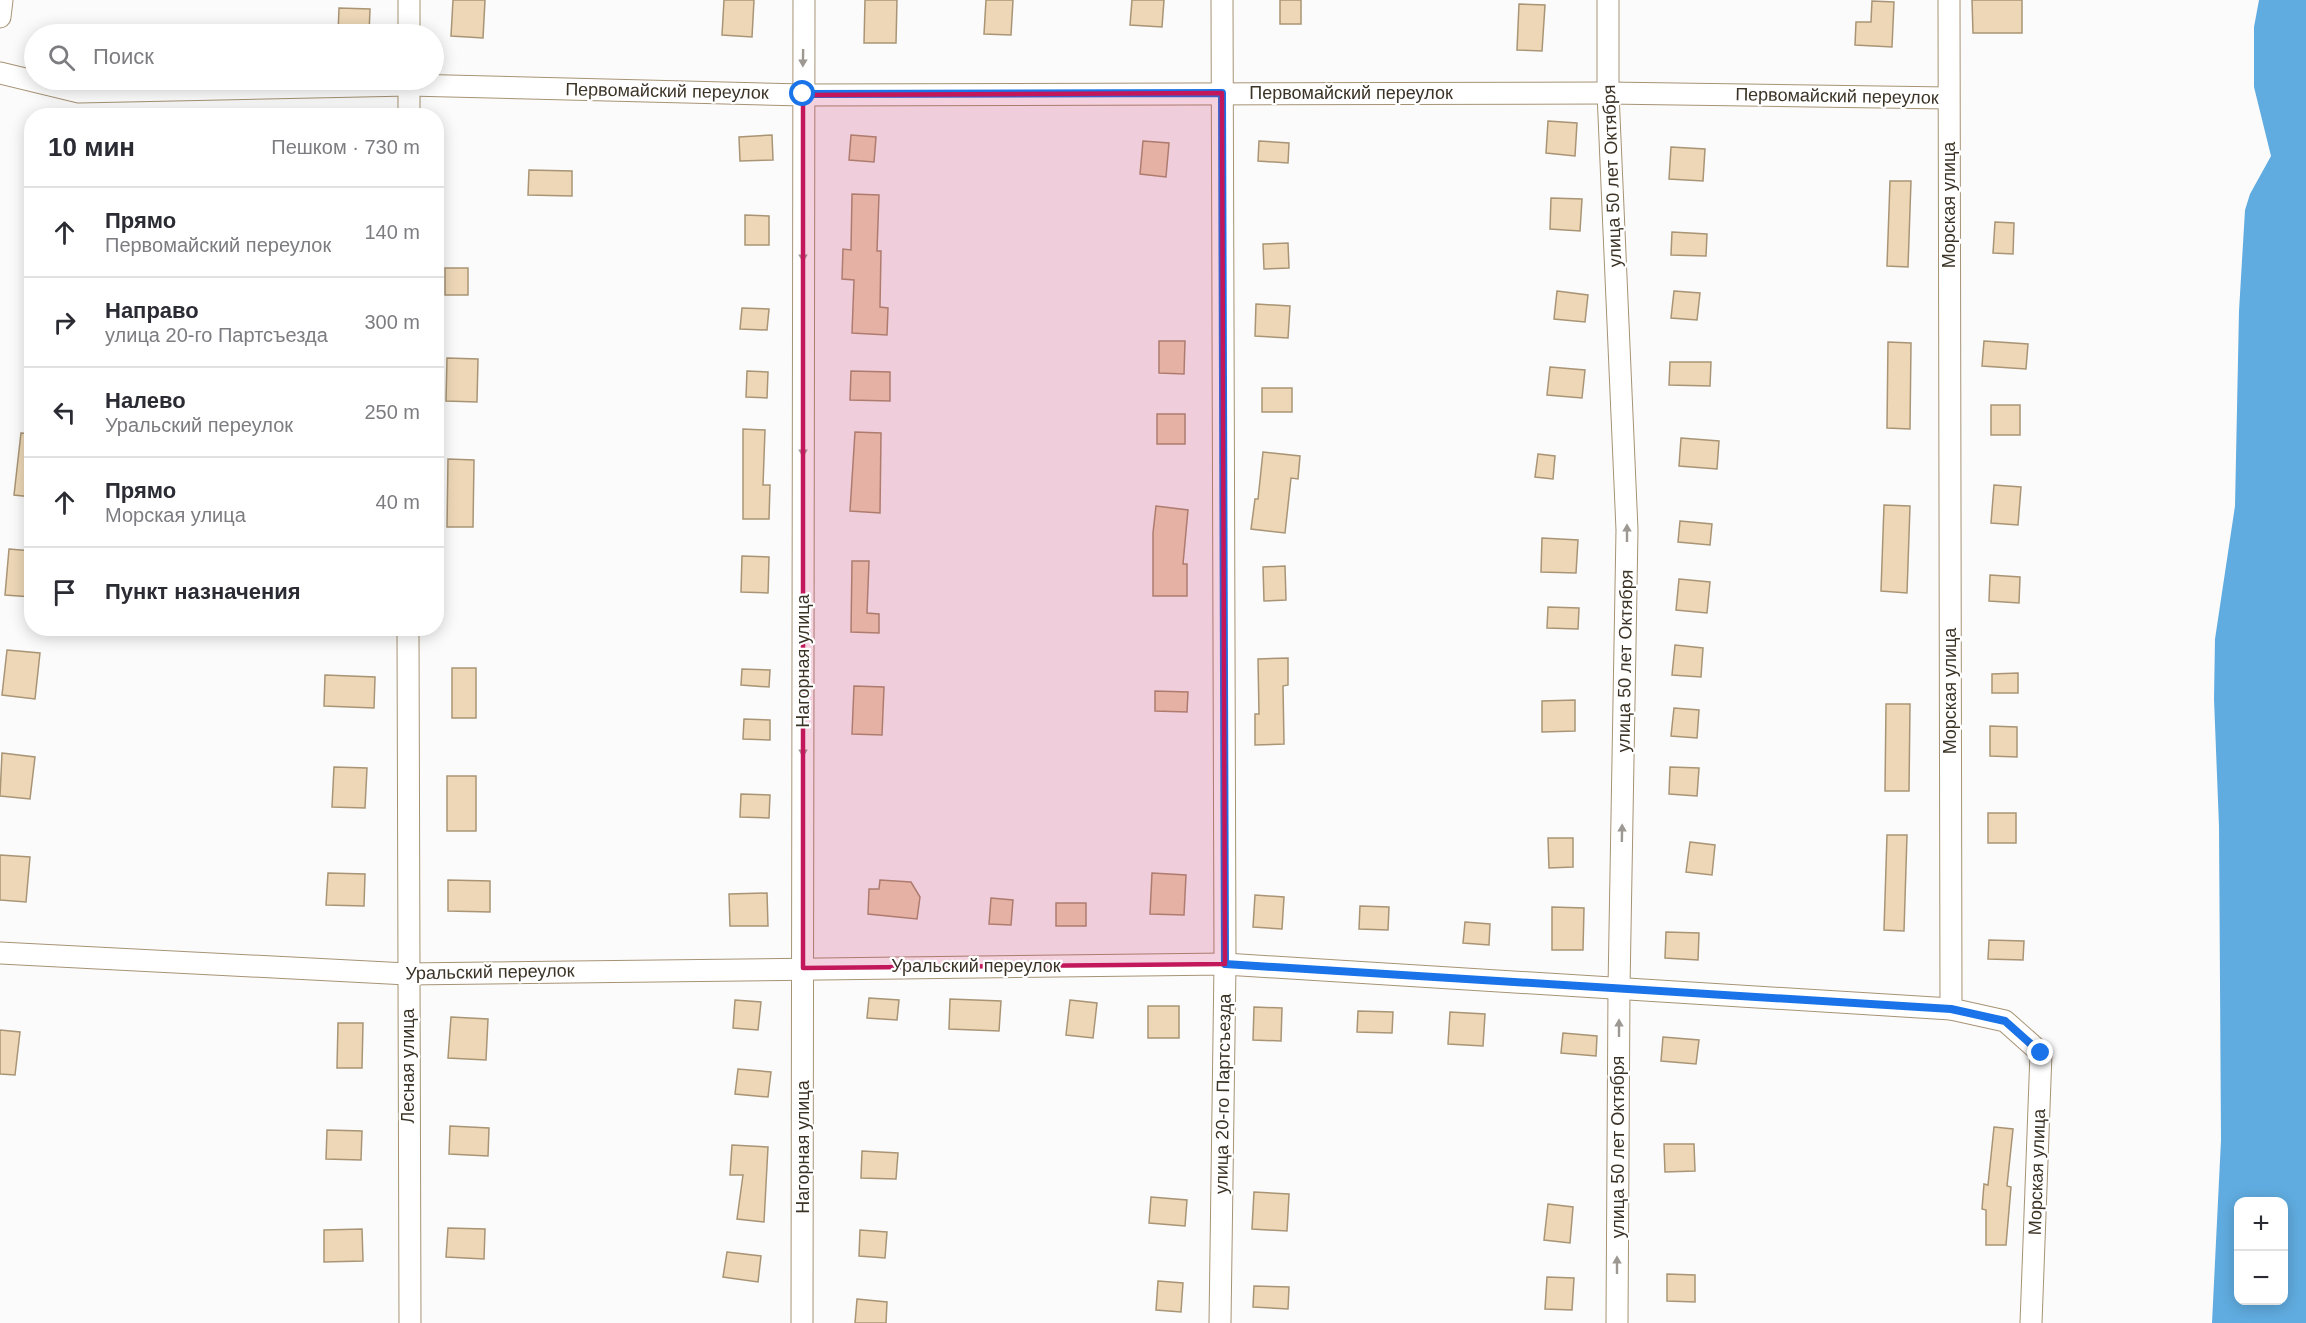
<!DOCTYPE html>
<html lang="ru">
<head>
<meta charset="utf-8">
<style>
  body { margin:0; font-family:Helvetica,sans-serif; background:#f2f2f3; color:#2b2b33 }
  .controls { position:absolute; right:18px; bottom:18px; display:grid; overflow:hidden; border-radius:12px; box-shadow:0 3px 15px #0003 }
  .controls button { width:54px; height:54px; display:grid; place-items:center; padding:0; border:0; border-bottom:2px solid #e1e1e2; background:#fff; color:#2b2b33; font:30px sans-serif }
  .stop { position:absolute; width:18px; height:18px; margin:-14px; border:4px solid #1a73e8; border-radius:50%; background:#fff }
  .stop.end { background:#1a73e8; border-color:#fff; box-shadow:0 2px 6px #0008 }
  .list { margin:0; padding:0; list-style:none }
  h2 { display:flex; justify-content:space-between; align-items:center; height:78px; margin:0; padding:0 24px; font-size:26px }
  h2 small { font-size:20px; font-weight:400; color:#7c7c81 }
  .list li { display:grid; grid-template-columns:39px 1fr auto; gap:18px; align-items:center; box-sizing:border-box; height:90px; padding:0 24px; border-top:2px solid #e1e1e2 }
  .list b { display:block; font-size:22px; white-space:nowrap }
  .list p { margin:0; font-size:20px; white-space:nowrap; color:#7c7c81 }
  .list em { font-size:20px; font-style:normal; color:#7c7c81 }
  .icon { flex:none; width:33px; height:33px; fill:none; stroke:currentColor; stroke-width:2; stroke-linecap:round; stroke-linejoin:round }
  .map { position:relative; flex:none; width:2306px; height:1323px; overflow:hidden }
  .search { position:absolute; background:#fff; box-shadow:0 3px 15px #0003; left:24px; top:24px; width:420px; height:66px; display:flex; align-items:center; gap:15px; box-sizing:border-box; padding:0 21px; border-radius:33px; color:#7c7c81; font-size:22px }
  .panel { position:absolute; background:#fff; box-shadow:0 3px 15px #0003; left:24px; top:108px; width:420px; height:528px; border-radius:24px }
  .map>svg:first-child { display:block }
  .water { fill:#60ace0; fill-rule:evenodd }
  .building { fill:#edd7b7; stroke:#a99575; stroke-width:1.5 }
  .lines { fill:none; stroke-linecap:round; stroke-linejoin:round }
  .minor-casing { stroke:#a79374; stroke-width:23 }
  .minor { stroke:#fff; stroke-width:21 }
  .oneway { fill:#9d9992 }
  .route { stroke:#1a73e8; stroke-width:8 }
  .marked { fill:#c2185b; fill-opacity:0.2; stroke:#c2185b; stroke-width:4.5; stroke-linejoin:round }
  .labels { text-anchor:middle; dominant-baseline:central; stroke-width:4.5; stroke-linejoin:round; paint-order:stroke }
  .street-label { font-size:18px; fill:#3b3326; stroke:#fff }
</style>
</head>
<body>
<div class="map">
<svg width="2306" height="1323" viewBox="0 0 2306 1323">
  <rect width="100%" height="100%" fill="#fbfbfb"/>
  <path class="water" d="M 2259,0 L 2306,0 L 2306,1323 L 2212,1323 L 2221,1140 L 2219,826 L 2214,699 L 2215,639 L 2235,506 L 2239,311 L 2245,210 L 2250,194 L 2271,156 L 2254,87 L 2254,27 ZM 2238,1202 L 2284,1202 L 2284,1300 L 2238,1300 Z"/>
  <g class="building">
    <path d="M 453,0 L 485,0 L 483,38 L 451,36 Z"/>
    <path d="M 724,0 L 754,0 L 752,37 L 722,35 Z"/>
    <path d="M 865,0 L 897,0 L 896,43 L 864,43 Z"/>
    <path d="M 986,0 L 1013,0 L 1011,35 L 984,34 Z"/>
    <path d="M 1132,0 L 1164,0 L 1162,27 L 1130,25 Z"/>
    <rect x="1280" y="0" width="21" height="24"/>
    <path d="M 1972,0 L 2022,0 L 2022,33 L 1973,33 Z"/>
    <path d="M 1872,1 L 1894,2 L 1892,47 L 1855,45 L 1856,22 L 1871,22 Z"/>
    <path d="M 1519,4 L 1545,5 L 1542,51 L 1517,50 Z"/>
    <path d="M 339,8 L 370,9 L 369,34 L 338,34 Z"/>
    <path d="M 1548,121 L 1577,123 L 1575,156 L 1546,153 Z"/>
    <path d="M 772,135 L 773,160 L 740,161 L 739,137 Z"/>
    <path d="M 851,135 L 876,137 L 874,162 L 849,160 Z"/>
    <path d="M 1143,141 L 1169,143 L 1166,177 L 1140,174 Z"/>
    <path d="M 1259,141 L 1289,143 L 1288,163 L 1258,161 Z"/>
    <path d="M 1671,147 L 1705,149 L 1703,181 L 1669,179 Z"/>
    <path d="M 529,170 L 572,171 L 572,196 L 528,195 Z"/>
    <path d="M 1890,181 L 1911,181 L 1908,267 L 1887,266 Z"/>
    <path d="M 852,194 L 879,195 L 877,251 L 881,251 L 880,307 L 888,308 L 887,335 L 852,333 L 854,280 L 842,279 L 843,249 L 851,250 Z"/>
    <path d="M 1551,198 L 1582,199 L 1580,231 L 1550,229 Z"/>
    <path d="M 745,215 L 769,216 L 769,245 L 745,245 Z"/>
    <path d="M 1995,222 L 2014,223 L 2013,254 L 1993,253 Z"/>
    <path d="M 1672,232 L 1707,234 L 1706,256 L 1671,255 Z"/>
    <path d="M 1288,243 L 1289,268 L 1264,269 L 1263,244 Z"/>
    <rect x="445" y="268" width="23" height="27"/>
    <path d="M 1557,291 L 1588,295 L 1585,322 L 1554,319 Z"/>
    <path d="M 1674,291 L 1700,293 L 1697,320 L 1671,318 Z"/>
    <path d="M 1256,304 L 1290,306 L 1288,338 L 1255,336 Z"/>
    <path d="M 742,308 L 769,309 L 767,330 L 740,329 Z"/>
    <path d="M 1159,341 L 1185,341 L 1184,374 L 1159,373 Z"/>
    <path d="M 1984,341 L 2028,344 L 2026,369 L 1982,366 Z"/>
    <path d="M 1888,342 L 1911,343 L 1910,429 L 1887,428 Z"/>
    <path d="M 447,358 L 478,359 L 477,402 L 446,401 Z"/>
    <path d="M 1670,362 L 1711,362 L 1710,386 L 1669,385 Z"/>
    <path d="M 1550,367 L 1585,370 L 1582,398 L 1547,395 Z"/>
    <path d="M 747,371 L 768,372 L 767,398 L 746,397 Z"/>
    <path d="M 851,371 L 890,372 L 890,401 L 850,400 Z"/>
    <rect x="1262" y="388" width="30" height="24"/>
    <rect x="1991" y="405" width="29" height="30"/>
    <rect x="1157" y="414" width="28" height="30"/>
    <path d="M 743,429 L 765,430 L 763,485 L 770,485 L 769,519 L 743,519 Z"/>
    <path d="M 855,432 L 881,433 L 880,513 L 850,511 Z"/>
    <path d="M 21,433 L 32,434 L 32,497 L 14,495 Z"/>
    <path d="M 1681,438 L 1719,441 L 1717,469 L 1679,466 Z"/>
    <path d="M 1263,452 L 1300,456 L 1298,479 L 1291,478 L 1285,533 L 1251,529 L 1255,499 L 1258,499 Z"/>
    <path d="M 1538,454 L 1555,456 L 1553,479 L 1535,477 Z"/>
    <path d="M 448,459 L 474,460 L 473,527 L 447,527 Z"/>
    <path d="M 1994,485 L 2021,487 L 2018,525 L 1991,523 Z"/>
    <path d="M 1884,505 L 1910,506 L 1907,593 L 1881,591 Z"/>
    <path d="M 1156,506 L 1188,510 L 1183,564 L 1187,564 L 1187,596 L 1153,596 L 1153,533 Z"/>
    <path d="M 1680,521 L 1712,524 L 1710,545 L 1678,542 Z"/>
    <path d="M 1542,538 L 1578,540 L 1576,573 L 1541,572 Z"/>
    <path d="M 9,549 L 32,551 L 32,597 L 5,595 Z"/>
    <path d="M 742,556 L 769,557 L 768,593 L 741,592 Z"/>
    <path d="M 852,561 L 869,561 L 867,613 L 879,614 L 879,633 L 851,632 Z"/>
    <path d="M 1285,566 L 1286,600 L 1264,601 L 1263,567 Z"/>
    <path d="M 1990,575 L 2020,577 L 2019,603 L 1989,601 Z"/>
    <path d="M 1679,579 L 1710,582 L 1707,613 L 1676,610 Z"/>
    <path d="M 1548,607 L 1579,608 L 1578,629 L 1547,628 Z"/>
    <path d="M 1675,645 L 1703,648 L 1701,677 L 1672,675 Z"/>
    <path d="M 7,650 L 40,653 L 35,699 L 2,695 Z"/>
    <path d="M 1288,658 L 1288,685 L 1283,686 L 1284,744 L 1255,745 L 1255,714 L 1259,714 L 1258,659 Z"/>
    <rect x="452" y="668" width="24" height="50"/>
    <path d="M 742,669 L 770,670 L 769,687 L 741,685 Z"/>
    <path d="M 2018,673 L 2018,693 L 1992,693 L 1992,674 Z"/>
    <path d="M 325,675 L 375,677 L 374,708 L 324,706 Z"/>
    <path d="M 854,686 L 884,687 L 882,735 L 852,734 Z"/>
    <path d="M 1155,691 L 1188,692 L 1187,712 L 1155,711 Z"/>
    <path d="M 1575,700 L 1575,731 L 1542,732 L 1542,701 Z"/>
    <path d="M 1886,704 L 1910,704 L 1909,791 L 1885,791 Z"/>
    <path d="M 1674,708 L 1699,710 L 1697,738 L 1671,736 Z"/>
    <path d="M 744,719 L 770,720 L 770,740 L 743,739 Z"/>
    <path d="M 1990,726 L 2017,727 L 2017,757 L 1990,756 Z"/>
    <path d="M 2,753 L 35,757 L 30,799 L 0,796 Z"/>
    <path d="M 334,767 L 367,768 L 365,808 L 332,807 Z"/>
    <path d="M 1670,767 L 1699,768 L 1697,796 L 1669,794 Z"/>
    <rect x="447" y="776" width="29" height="55"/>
    <path d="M 741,794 L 770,795 L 769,818 L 740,817 Z"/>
    <rect x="1988" y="813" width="28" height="30"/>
    <path d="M 1887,835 L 1907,835 L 1904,931 L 1884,930 Z"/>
    <path d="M 1548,838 L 1573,838 L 1573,867 L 1549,868 Z"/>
    <path d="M 1690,842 L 1715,845 L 1712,875 L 1686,872 Z"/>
    <path d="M 0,855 L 30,857 L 26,902 L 0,900 Z"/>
    <path d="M 328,873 L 365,874 L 364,906 L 326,905 Z"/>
    <path d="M 1152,873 L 1186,875 L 1184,915 L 1150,914 Z"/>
    <path d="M 448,880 L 490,881 L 490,912 L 448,911 Z"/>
    <path d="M 880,880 L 911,882 L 920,897 L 917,919 L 868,914 L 869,889 L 879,889 Z"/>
    <path d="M 767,893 L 768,926 L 730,926 L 729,894 Z"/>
    <path d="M 1255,895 L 1284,897 L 1282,929 L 1253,927 Z"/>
    <path d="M 991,898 L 1013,900 L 1011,925 L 989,924 Z"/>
    <rect x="1056" y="903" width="30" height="23"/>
    <path d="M 1360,906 L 1389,907 L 1388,930 L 1359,929 Z"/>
    <path d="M 1552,907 L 1584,908 L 1583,950 L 1552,950 Z"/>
    <path d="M 1465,922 L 1490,924 L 1489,945 L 1463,943 Z"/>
    <path d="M 1666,932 L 1699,933 L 1698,960 L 1665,958 Z"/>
    <path d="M 1989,940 L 2024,941 L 2023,960 L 1988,959 Z"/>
    <path d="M 869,998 L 899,1000 L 897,1020 L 867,1018 Z"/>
    <path d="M 950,999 L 1001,1001 L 999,1031 L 949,1029 Z"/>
    <path d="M 735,1000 L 761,1002 L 758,1030 L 733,1028 Z"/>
    <path d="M 1070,1000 L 1097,1003 L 1093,1038 L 1066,1035 Z"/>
    <rect x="1148" y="1006" width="31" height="32"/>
    <path d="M 1254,1007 L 1282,1008 L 1281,1041 L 1253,1040 Z"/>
    <path d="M 1358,1011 L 1393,1012 L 1392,1033 L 1357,1032 Z"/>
    <path d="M 1450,1012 L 1485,1014 L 1483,1046 L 1448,1044 Z"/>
    <path d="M 451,1017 L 488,1019 L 486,1060 L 448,1058 Z"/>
    <path d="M 338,1023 L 363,1023 L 362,1068 L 337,1068 Z"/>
    <path d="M 0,1030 L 20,1032 L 15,1075 L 0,1074 Z"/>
    <path d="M 1563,1033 L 1597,1036 L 1596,1056 L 1561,1053 Z"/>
    <path d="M 1663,1037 L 1699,1040 L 1696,1064 L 1661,1061 Z"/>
    <path d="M 738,1069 L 771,1072 L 768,1097 L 735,1094 Z"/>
    <path d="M 450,1126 L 489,1128 L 488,1156 L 449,1154 Z"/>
    <path d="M 1994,1127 L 2013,1129 L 2007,1186 L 2011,1187 L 2006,1245 L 1986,1245 L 1986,1210 L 1982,1209 L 1984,1184 L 1988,1185 Z"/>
    <path d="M 327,1130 L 362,1131 L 361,1160 L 326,1159 Z"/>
    <path d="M 1664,1144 L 1694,1144 L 1695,1171 L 1665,1172 Z"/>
    <path d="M 732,1145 L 768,1147 L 764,1222 L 737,1219 L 743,1175 L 730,1175 Z"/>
    <path d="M 862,1151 L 898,1153 L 896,1179 L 861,1178 Z"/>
    <path d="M 1254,1192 L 1289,1194 L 1287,1231 L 1252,1229 Z"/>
    <path d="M 1151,1197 L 1187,1200 L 1185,1226 L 1149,1223 Z"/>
    <path d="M 1548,1204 L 1573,1207 L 1570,1243 L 1544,1240 Z"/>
    <path d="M 448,1228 L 485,1229 L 484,1259 L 446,1257 Z"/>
    <path d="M 362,1229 L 363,1261 L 324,1262 L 324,1230 Z"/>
    <path d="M 860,1230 L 887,1232 L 885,1258 L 859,1256 Z"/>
    <path d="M 727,1252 L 761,1256 L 758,1282 L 723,1277 Z"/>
    <path d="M 1667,1274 L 1695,1275 L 1695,1302 L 1667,1301 Z"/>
    <path d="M 1547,1277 L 1574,1278 L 1572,1310 L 1545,1309 Z"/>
    <path d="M 1158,1281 L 1183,1283 L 1181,1312 L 1156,1310 Z"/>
    <path d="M 1254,1286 L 1289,1287 L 1288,1309 L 1253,1307 Z"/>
    <path d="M 857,1299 L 887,1302 L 886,1323 L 855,1323 Z"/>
  </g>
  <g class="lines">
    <g class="minor-casing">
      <g id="minor">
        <path d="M 1608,0 L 1608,93 L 1627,530 L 1619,988 L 1617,1323"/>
        <path d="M 1949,0 L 1951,1009 L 2005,1021 L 2041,1053 L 2031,1323"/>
        <path d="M 0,17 L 2,0"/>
        <path d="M 409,34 L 409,0"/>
        <path d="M 0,73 L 79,92 L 409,85 L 803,95 L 1608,93 L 1948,98"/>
        <path d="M 409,116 L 409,80"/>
        <path d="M 408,628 L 410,1323"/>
        <path d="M 0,953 L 407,974 L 1225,964 L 1951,1009"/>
        <path d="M 802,1323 L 804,0"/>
        <path d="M 1220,1323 L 1225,964 L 1222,0"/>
      </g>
    </g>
    <use href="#minor" class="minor"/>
  </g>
  <defs><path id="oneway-solid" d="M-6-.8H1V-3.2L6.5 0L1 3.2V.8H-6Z" transform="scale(1.5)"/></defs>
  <g class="oneway">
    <use href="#oneway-solid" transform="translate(803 58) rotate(91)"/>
    <use href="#oneway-solid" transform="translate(803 253) rotate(90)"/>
    <use href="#oneway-solid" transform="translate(803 448) rotate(90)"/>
    <use href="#oneway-solid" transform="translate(1627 533) rotate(-90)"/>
    <use href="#oneway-solid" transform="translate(803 748) rotate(90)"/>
    <use href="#oneway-solid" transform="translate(1622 833) rotate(-89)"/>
    <use href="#oneway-solid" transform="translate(1619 1028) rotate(-90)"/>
    <use href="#oneway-solid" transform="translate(1617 1265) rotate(-90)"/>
  </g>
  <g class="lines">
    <path class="route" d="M 803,94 L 1222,93 L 1225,964 L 1951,1009 L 2005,1021 L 2041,1053"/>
  </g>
  <path class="marked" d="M 1222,93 L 1225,964 L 803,968 L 803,95 Z"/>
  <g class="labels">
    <g class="street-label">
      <text transform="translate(667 91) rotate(1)">Первомайский переулок</text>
      <text x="1351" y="93">Первомайский переулок</text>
      <text transform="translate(1837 96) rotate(1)">Первомайский переулок</text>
      <text transform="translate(1612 176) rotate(-92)">улица 50 лет Октября</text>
      <text transform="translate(1949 205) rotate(-90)">Морская улица</text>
      <text transform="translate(803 661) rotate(-90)">Нагорная улица</text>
      <text transform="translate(1625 661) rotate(-89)">улица 50 лет Октября</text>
      <text transform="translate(1950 691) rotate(-90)">Морская улица</text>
      <text x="976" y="966">Уральский переулок</text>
      <text transform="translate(490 972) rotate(-1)">Уральский переулок</text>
      <text transform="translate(408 1066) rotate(-90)">Лесная улица</text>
      <text transform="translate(1223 1094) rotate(-89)">улица 20-го Партсъезда</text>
      <text transform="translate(803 1147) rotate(-90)">Нагорная улица</text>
      <text transform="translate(1618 1147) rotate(-90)">улица 50 лет Октября</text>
      <text transform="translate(2037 1172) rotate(-88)">Морская улица</text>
    </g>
  </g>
</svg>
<div class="controls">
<button>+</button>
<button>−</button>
</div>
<div class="stop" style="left:803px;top:94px"></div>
<div class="stop end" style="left:2041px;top:1053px"></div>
<div class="search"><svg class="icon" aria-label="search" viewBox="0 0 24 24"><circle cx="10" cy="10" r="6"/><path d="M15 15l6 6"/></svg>Поиск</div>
<section class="panel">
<h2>10 мин<small>Пешком · 730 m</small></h2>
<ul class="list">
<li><svg class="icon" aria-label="ahead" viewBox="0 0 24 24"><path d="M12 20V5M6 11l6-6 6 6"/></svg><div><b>Прямо</b><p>Первомайский переулок</p></div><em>140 m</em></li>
<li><svg class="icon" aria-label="right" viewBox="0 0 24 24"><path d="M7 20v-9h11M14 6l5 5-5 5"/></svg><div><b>Направо</b><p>улица 20-го Партсъезда</p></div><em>300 m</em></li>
<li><svg class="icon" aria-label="left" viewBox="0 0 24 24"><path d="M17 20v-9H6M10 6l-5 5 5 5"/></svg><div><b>Налево</b><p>Уральский переулок</p></div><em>250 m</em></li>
<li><svg class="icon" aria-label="ahead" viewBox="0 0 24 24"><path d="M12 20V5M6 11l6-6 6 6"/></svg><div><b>Прямо</b><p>Морская улица</p></div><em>40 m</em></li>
<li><svg class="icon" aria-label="arrive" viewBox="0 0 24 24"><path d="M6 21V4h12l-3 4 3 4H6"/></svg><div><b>Пункт назначения</b></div></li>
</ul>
</section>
</div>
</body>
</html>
